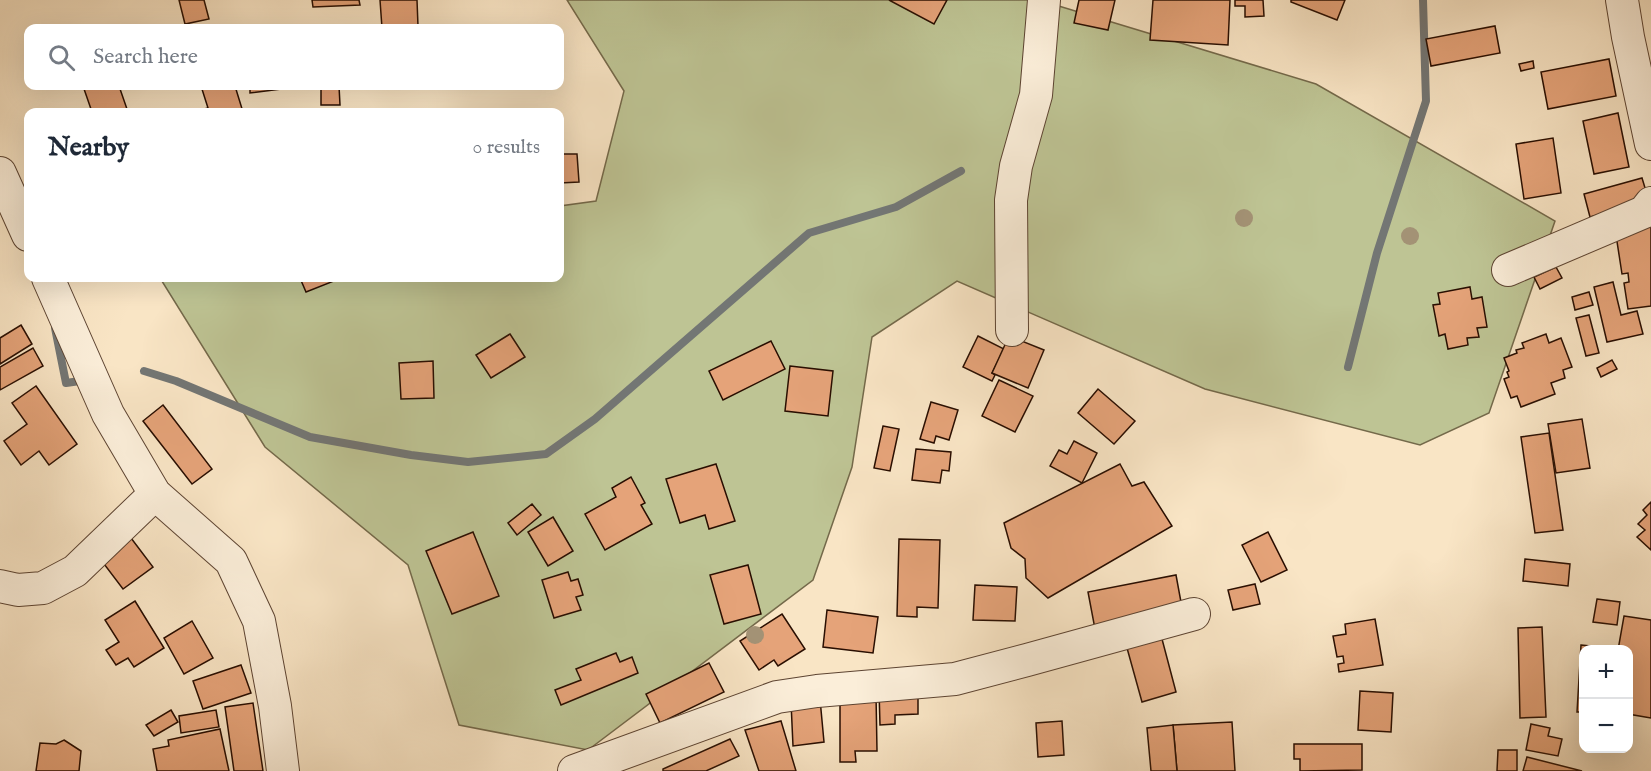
<!DOCTYPE html>
<html lang="en">
<head>
<meta charset="utf-8">
<style>
  body { margin:0; font-family:"IM FELL English",serif; background:#f2f2f3; color:#1f2937 }
  .controls { position:absolute; right:18px; bottom:18px; display:grid; overflow:hidden; border-radius:12px; box-shadow:0 6px 24px #0002 }
  .controls button { width:54px; height:54px; display:grid; place-items:center; padding:0; border:0; border-bottom:2px solid #e0e1e3; background:#fff; color:#1f2937; font:30px sans-serif }
  .list { margin:0; padding:0; list-style:none }
  h2 { display:flex; justify-content:space-between; align-items:center; height:78px; margin:0; padding:0 24px; font-size:26px }
  h2 small { font-size:20px; font-weight:400; color:#747a83 }
  .icon { flex:none; width:33px; height:33px; fill:none; stroke:currentColor; stroke-width:2; stroke-linecap:round; stroke-linejoin:round }
  .map { position:relative; flex:none; width:1651px; height:771px; overflow:hidden }
  .search { position:absolute; background:#fff; box-shadow:0 6px 24px #0002; left:24px; top:24px; width:540px; height:66px; display:flex; align-items:center; gap:15px; box-sizing:border-box; padding:0 21px; border-radius:12px; color:#747a83; font-size:22px }
  .panel { position:absolute; background:#fff; box-shadow:0 6px 24px #0002; left:24px; top:108px; width:540px; height:174px; border-radius:12px }
  .map>svg:first-child { display:block }
  .green { fill:#bec494; stroke:#74694a; stroke-width:1.5 }
  .lines { fill:none; stroke-linecap:round; stroke-linejoin:round }
  .stream { stroke:#737674; stroke-width:8 }
  .building { fill:#e5a379; stroke:#290e01; stroke-width:1.5 }
  .street-casing { stroke:#5d4432; stroke-width:34 }
  .street { stroke:#fbeed9; stroke-width:32 }
  .tree { fill:#a39275 }
</style>
</head>
<body>
<div class="map">
<svg width="1651" height="771" viewBox="0 0 1651 771">
  <rect width="100%" height="100%" fill="#f9e5c5"/>
  <filter id="stains"><feTurbulence type="fractalNoise" baseFrequency=".00333" numOctaves="4"/><feColorMatrix values="0 0 0 0 .2 0 0 0 0 .09 0 0 0 0 .02 0 0 0 .5 -.17"/></filter>
  <radialGradient id="worn" r=".72"><stop offset=".6" stop-color="#630" stop-opacity="0"/><stop offset="1" stop-color="#630" stop-opacity=".3"/></radialGradient>
  <path class="green" d="M 567,0 L 1039,0 L 1316,84 L 1555,221 L 1489,413 L 1420,445 L 1205,389 L 957,281 L 872,337 L 852,467 L 813,580 L 588,750 L 459,725 L 408,565 L 265,447 L 160,278 L 560,278 L 560,206 L 596,201 L 624,91 Z"/>
  <g class="lines">
    <g class="stream">
      <path d="M 55,328 L 66,383 L 87,380"/>
      <path d="M 1348,367 L 1377,253 L 1426,101 L 1423,0"/>
      <path d="M 144,371 L 176,381 L 310,437 L 411,455 L 468,462 L 546,454 L 595,419 L 809,233 L 896,207 L 961,171"/>
    </g>
  </g>
  <g class="building">
    <path d="M 179,0 L 204,0 L 209,19 L 185,24 Z"/>
    <path d="M 312,0 L 359,0 L 360,5 L 313,7 Z"/>
    <path d="M 380,0 L 417,0 L 418,26 L 382,28 Z"/>
    <path d="M 889,0 L 947,0 L 934,24 Z"/>
    <path d="M 1079,0 L 1115,0 L 1108,30 L 1074,23 Z"/>
    <path d="M 1153,0 L 1230,0 L 1228,45 L 1150,40 Z"/>
    <path d="M 1235,0 L 1263,0 L 1264,16 L 1245,17 L 1245,6 L 1235,6 Z"/>
    <path d="M 1291,0 L 1345,0 L 1337,20 L 1291,2 Z"/>
    <path d="M 1495,26 L 1500,53 L 1431,66 L 1426,39 Z"/>
    <path d="M 1609,59 L 1616,96 L 1548,109 L 1541,72 Z"/>
    <path d="M 1533,61 L 1534,68 L 1521,71 L 1519,64 Z"/>
    <path d="M 83,86 L 119,86 L 128,112 L 92,112 Z"/>
    <path d="M 201,86 L 235,86 L 243,112 L 193,112 L 208,108 Z"/>
    <path d="M 250,86 L 305,86 L 250,93 Z"/>
    <path d="M 321,86 L 339,86 L 340,105 L 321,105 Z"/>
    <path d="M 1618,113 L 1629,167 L 1594,174 L 1583,121 Z"/>
    <path d="M 1553,138 L 1561,193 L 1524,199 L 1516,144 Z"/>
    <path d="M 560,154 L 577,154 L 579,182 L 560,183 Z"/>
    <path d="M 1642,178 L 1649,201 L 1590,217 L 1584,194 Z"/>
    <path d="M 1651,224 L 1651,306 L 1628,309 L 1624,283 L 1629,282 L 1628,273 L 1622,274 L 1616,235 Z"/>
    <path d="M 1556,267 L 1562,278 L 1540,289 L 1534,277 Z"/>
    <path d="M 300,278 L 332,278 L 334,281 L 306,292 Z"/>
    <path d="M 1613,282 L 1621,315 L 1637,311 L 1643,334 L 1607,342 L 1594,287 Z"/>
    <path d="M 1470,287 L 1472,299 L 1482,297 L 1487,327 L 1477,328 L 1479,337 L 1467,338 L 1468,345 L 1448,349 L 1445,334 L 1439,336 L 1433,305 L 1440,304 L 1438,293 Z"/>
    <path d="M 1589,292 L 1593,305 L 1575,310 L 1572,297 Z"/>
    <path d="M 1589,315 L 1599,353 L 1586,356 L 1576,318 Z"/>
    <path d="M 21,325 L 32,344 L 0,364 L 0,338 Z"/>
    <path d="M 510,334 L 525,357 L 491,378 L 476,355 Z"/>
    <path d="M 1546,334 L 1549,343 L 1561,338 L 1572,367 L 1563,370 L 1565,378 L 1551,383 L 1555,394 L 1521,407 L 1517,396 L 1511,398 L 1504,379 L 1509,377 L 1507,372 L 1509,371 L 1504,358 L 1517,353 L 1516,350 L 1524,348 L 1522,343 Z"/>
    <path d="M 978,336 L 1004,349 L 992,373 L 995,375 L 992,381 L 963,367 Z"/>
    <path d="M 1009,336 L 1044,350 L 1028,388 L 992,373 Z"/>
    <path d="M 771,341 L 785,369 L 723,400 L 709,371 Z"/>
    <path d="M 33,348 L 43,366 L 0,390 L 0,367 Z"/>
    <path d="M 1612,360 L 1617,369 L 1601,377 L 1597,368 Z"/>
    <path d="M 433,361 L 434,398 L 401,399 L 399,363 Z"/>
    <path d="M 790,366 L 833,371 L 828,416 L 785,411 Z"/>
    <path d="M 999,380 L 1033,396 L 1015,432 L 982,416 Z"/>
    <path d="M 36,386 L 77,444 L 49,465 L 39,451 L 21,465 L 4,441 L 27,424 L 12,403 Z"/>
    <path d="M 1098,389 L 1135,421 L 1114,444 L 1078,413 Z"/>
    <path d="M 931,402 L 958,410 L 949,440 L 936,436 L 934,443 L 920,439 Z"/>
    <path d="M 163,405 L 212,469 L 192,484 L 143,421 Z"/>
    <path d="M 1582,419 L 1590,468 L 1556,473 L 1548,424 Z"/>
    <path d="M 883,426 L 899,429 L 890,471 L 874,468 Z"/>
    <path d="M 1549,433 L 1563,530 L 1535,533 L 1521,437 Z"/>
    <path d="M 1074,441 L 1097,453 L 1082,483 L 1050,466 L 1059,450 L 1067,454 Z"/>
    <path d="M 916,449 L 951,452 L 949,471 L 942,470 L 940,483 L 912,480 Z"/>
    <path d="M 716,464 L 735,521 L 709,529 L 705,515 L 680,523 L 666,479 Z"/>
    <path d="M 1120,464 L 1132,486 L 1144,482 L 1172,526 L 1048,598 L 1026,578 L 1025,559 L 1011,548 L 1004,523 Z"/>
    <path d="M 631,477 L 645,503 L 641,505 L 652,524 L 605,550 L 585,514 L 616,497 L 612,488 Z"/>
    <path d="M 1651,502 L 1651,550 L 1637,537 L 1645,530 L 1638,524 L 1647,515 L 1643,510 Z"/>
    <path d="M 532,504 L 541,515 L 517,535 L 508,523 Z"/>
    <path d="M 553,517 L 573,551 L 548,566 L 528,532 Z"/>
    <path d="M 473,532 L 499,596 L 452,614 L 426,551 Z"/>
    <path d="M 1268,532 L 1287,570 L 1261,582 L 1242,545 Z"/>
    <path d="M 131,538 L 153,567 L 123,589 L 101,560 Z"/>
    <path d="M 899,539 L 940,540 L 938,608 L 917,607 L 917,617 L 897,616 Z"/>
    <path d="M 1525,559 L 1570,564 L 1568,586 L 1523,581 Z"/>
    <path d="M 748,565 L 761,614 L 724,624 L 710,575 Z"/>
    <path d="M 568,572 L 571,581 L 578,579 L 583,595 L 576,597 L 581,610 L 554,618 L 542,580 Z"/>
    <path d="M 1176,575 L 1183,613 L 1095,629 L 1088,592 Z"/>
    <path d="M 1255,584 L 1260,604 L 1233,610 L 1228,590 Z"/>
    <path d="M 975,585 L 1017,587 L 1015,621 L 973,620 Z"/>
    <path d="M 1597,599 L 1620,602 L 1617,625 L 1593,622 Z"/>
    <path d="M 135,601 L 164,648 L 134,667 L 128,658 L 116,665 L 106,650 L 119,642 L 105,620 Z"/>
    <path d="M 827,610 L 878,617 L 873,653 L 823,647 Z"/>
    <path d="M 782,614 L 805,649 L 778,666 L 774,660 L 759,670 L 740,641 Z"/>
    <path d="M 1624,616 L 1651,620 L 1651,718 L 1628,714 L 1628,650 L 1618,650 Z"/>
    <path d="M 1375,619 L 1383,665 L 1339,672 L 1338,664 L 1344,663 L 1343,656 L 1337,657 L 1333,636 L 1346,634 L 1345,624 Z"/>
    <path d="M 192,621 L 213,658 L 184,674 L 164,638 Z"/>
    <path d="M 1542,627 L 1546,717 L 1520,718 L 1518,628 Z"/>
    <path d="M 1162,639 L 1176,692 L 1142,702 L 1127,648 Z"/>
    <path d="M 1581,645 L 1600,647 L 1600,650 L 1584,650 L 1584,712 L 1577,712 Z"/>
    <path d="M 616,653 L 620,662 L 632,657 L 638,673 L 561,705 L 555,690 L 581,680 L 576,669 Z"/>
    <path d="M 709,663 L 724,692 L 660,723 L 646,694 Z"/>
    <path d="M 241,665 L 251,693 L 203,709 L 193,681 Z"/>
    <path d="M 918,689 L 918,714 L 895,715 L 895,724 L 880,725 L 879,690 Z"/>
    <path d="M 1360,691 L 1393,693 L 1391,732 L 1358,730 Z"/>
    <path d="M 876,694 L 877,751 L 855,751 L 856,762 L 840,762 L 840,703 Z"/>
    <path d="M 820,699 L 824,742 L 793,746 L 791,702 Z"/>
    <path d="M 253,703 L 263,771 L 234,771 L 225,707 Z"/>
    <path d="M 171,710 L 178,722 L 154,736 L 146,725 Z"/>
    <path d="M 216,710 L 219,727 L 181,733 L 179,716 Z"/>
    <path d="M 781,721 L 796,771 L 759,771 L 745,730 Z"/>
    <path d="M 1062,721 L 1064,755 L 1038,757 L 1036,723 Z"/>
    <path d="M 1232,722 L 1235,771 L 1177,771 L 1173,725 Z"/>
    <path d="M 1531,724 L 1550,728 L 1548,736 L 1562,739 L 1558,756 L 1526,750 Z"/>
    <path d="M 1173,725 L 1177,771 L 1151,771 L 1147,728 Z"/>
    <path d="M 220,729 L 229,771 L 157,771 L 153,749 L 169,746 L 168,740 Z"/>
    <path d="M 730,739 L 739,756 L 706,771 L 663,771 L 663,769 Z"/>
    <path d="M 64,740 L 81,751 L 79,771 L 36,771 L 40,743 L 56,744 Z"/>
    <path d="M 1294,744 L 1362,744 L 1362,770 L 1300,771 L 1300,759 L 1294,759 Z"/>
    <path d="M 1498,750 L 1517,750 L 1517,771 L 1497,771 Z"/>
    <path d="M 1527,757 L 1582,771 L 1523,771 Z"/>
  </g>
  <g class="lines">
    <g class="street-casing">
      <g id="street">
        <path d="M 1622,0 L 1628,37 L 1651,144"/>
        <path d="M 0,173 L 28,235"/>
        <path d="M 1508,270 L 1644,212 L 1651,203"/>
        <path d="M 48,278 L 108,414 L 155,494 L 231,561 L 259,621 L 275,706 L 283,771"/>
        <path d="M 1012,330 L 1011,200 L 1016,166 L 1036,95 L 1044,0"/>
        <path d="M 0,586 L 18,590 L 43,588 L 75,571 L 155,494"/>
        <path d="M 574,771 L 777,697 L 817,691 L 955,679 L 1027,660 L 1194,614"/>
      </g>
    </g>
    <use href="#street" class="street"/>
  </g>
  <g class="tree">
    <circle cx="1244" cy="218" r="9"/>
    <circle cx="1410" cy="236" r="9"/>
    <circle cx="755" cy="635" r="9"/>
  </g>
  <rect width="100%" height="100%" filter="url(#stains)"/>
  <rect width="100%" height="100%" fill="url(#worn)"/>
</svg>
<div class="controls">
<button>+</button>
<button>−</button>
</div>
<div class="search"><svg class="icon" aria-label="search" viewBox="0 0 24 24"><circle cx="10" cy="10" r="6"/><path d="M15 15l6 6"/></svg>Search here</div>
<section class="panel">
<h2>Nearby<small>0 results</small></h2>
<ul class="list">
</ul>
</section>
</div>
</body>
</html>
